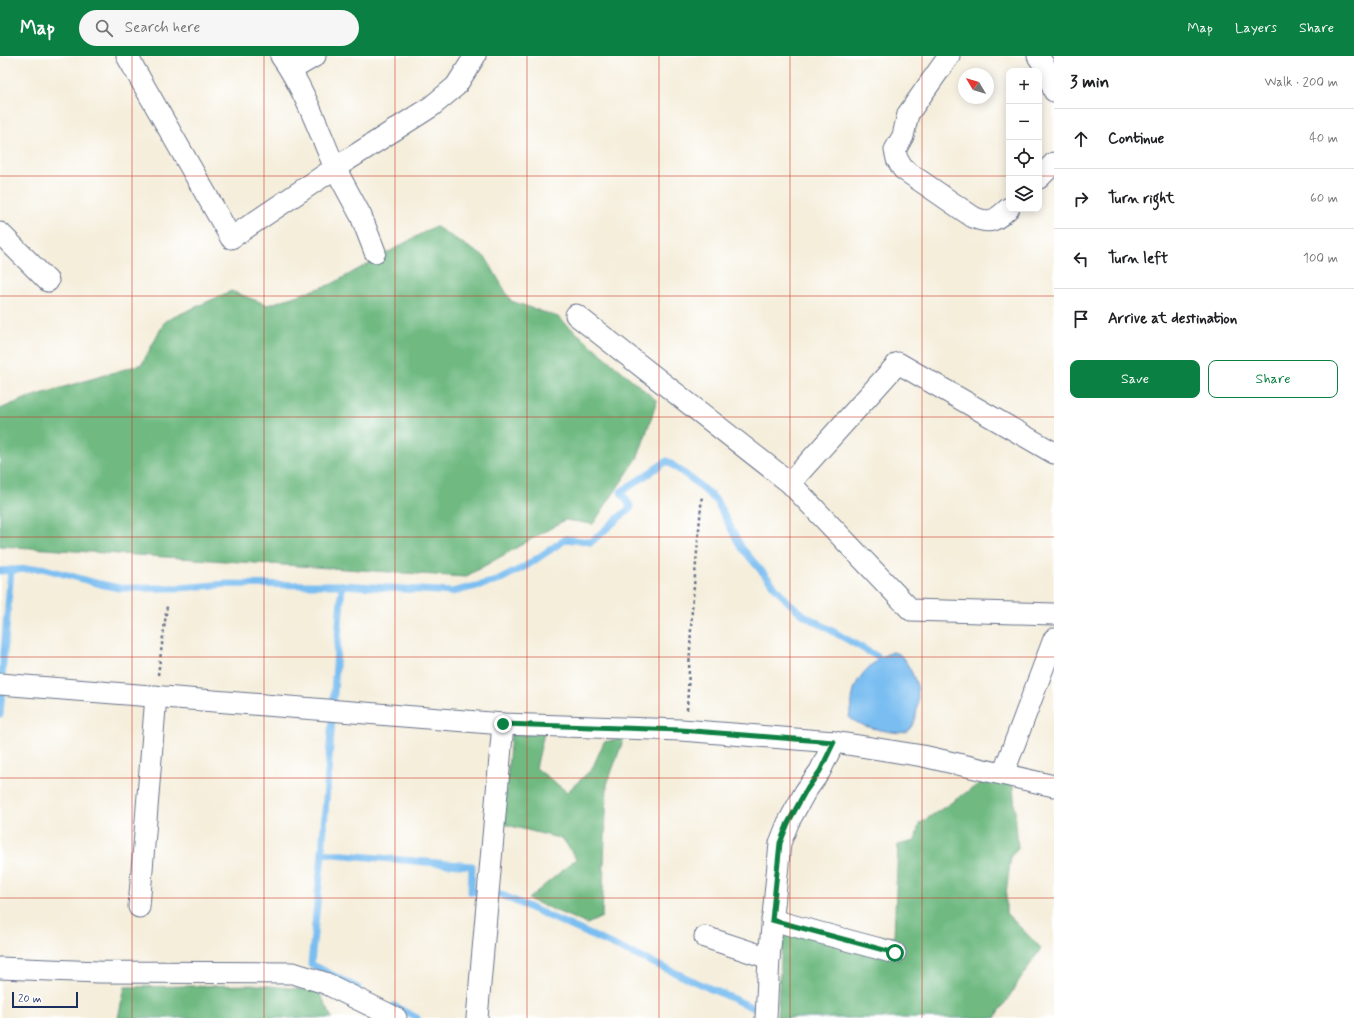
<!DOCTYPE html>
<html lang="en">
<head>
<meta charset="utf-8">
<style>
  body { margin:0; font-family:Mynerve,sans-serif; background:#f6f6f6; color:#202124 }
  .controls { position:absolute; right:12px; top:12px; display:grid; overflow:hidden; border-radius:8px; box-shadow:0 2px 10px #0003 }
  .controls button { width:36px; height:36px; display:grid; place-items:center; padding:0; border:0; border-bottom:1px solid #e0e0e0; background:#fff; color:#202124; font:20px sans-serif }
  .compass { position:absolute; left:958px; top:12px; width:36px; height:36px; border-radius:50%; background:#fff; box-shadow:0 2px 10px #0003; rotate:308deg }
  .scale { position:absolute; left:12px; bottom:10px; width:66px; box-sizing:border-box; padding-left:4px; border:2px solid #1b2f5e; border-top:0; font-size:11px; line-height:14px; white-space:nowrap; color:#1b2f5e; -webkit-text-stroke:3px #fff; paint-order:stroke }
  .stop { position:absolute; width:12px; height:12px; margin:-9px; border:3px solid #0b8043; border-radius:50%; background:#fff }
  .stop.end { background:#0b8043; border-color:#fff; box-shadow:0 1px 4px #0008 }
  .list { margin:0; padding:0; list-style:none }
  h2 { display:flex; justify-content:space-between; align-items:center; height:52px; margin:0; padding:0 16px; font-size:17px }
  h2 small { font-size:13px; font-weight:400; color:#757577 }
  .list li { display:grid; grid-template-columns:26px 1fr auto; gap:12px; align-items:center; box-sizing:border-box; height:60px; padding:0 16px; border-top:1px solid #e0e0e0 }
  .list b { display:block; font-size:15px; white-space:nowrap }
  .list em { font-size:13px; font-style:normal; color:#757577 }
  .actions { display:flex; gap:8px; padding:12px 16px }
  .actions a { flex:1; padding:9px 0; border:1px solid #0b8043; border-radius:8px; text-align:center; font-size:14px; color:#0b8043 }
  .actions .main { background:#0b8043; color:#fff }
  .icon { flex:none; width:22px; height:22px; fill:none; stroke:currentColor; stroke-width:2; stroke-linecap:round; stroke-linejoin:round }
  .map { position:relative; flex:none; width:1054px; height:962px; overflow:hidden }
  header { display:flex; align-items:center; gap:24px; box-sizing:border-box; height:56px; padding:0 20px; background:#0b8043; color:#fff }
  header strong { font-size:19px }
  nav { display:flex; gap:22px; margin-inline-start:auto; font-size:14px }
  .search { width:280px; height:36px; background:#f6f6f6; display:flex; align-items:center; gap:10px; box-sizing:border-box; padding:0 14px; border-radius:22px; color:#757577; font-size:15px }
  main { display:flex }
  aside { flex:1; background:#fff }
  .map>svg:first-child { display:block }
  .forest { fill:#6fba82; stroke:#457470 }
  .water { fill:#7abef1; stroke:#4a76a8 }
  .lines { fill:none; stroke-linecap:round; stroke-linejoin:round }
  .stream { stroke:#7abef1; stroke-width:7 }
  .minor-casing { stroke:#67728a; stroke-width:23 }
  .path { stroke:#67728a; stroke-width:2.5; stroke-dasharray:3 3; stroke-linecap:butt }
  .minor { stroke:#fff; stroke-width:21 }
  .route { stroke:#0b8043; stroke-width:5 }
  .grid { fill:none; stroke:#c8321e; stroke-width:1; stroke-opacity:0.55 }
</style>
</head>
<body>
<header>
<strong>Map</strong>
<div class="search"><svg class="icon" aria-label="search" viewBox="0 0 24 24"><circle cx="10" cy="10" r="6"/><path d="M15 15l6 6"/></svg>Search here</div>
<nav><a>Map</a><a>Layers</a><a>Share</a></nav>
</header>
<main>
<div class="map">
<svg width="1054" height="962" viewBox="0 0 1054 962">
  <rect width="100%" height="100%" fill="#fff"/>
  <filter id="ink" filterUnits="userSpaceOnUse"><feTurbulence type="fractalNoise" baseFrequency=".025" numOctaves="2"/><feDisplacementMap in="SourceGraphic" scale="8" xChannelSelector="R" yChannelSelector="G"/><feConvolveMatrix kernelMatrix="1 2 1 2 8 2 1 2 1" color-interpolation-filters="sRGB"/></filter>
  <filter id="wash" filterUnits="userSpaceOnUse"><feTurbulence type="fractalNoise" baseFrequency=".012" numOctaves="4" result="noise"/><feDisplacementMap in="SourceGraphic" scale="16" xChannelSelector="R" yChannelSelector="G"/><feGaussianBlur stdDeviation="0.9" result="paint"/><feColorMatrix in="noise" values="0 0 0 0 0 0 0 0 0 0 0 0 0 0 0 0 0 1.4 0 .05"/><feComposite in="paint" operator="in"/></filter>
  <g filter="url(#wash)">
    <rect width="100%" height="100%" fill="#f5eedb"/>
    <g class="forest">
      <path d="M 435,170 L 486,202 L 511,245 L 558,261 L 657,345 L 638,401 L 593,468 L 565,464 L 465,521 L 0,490 L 0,353 L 27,342 L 142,308 L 165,265 L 231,235 L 268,249 L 332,228 Z"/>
      <path d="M 544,677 L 536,712 L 567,736 L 592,713 L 604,686 L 624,682 L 607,728 L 602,861 L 587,868 L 528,843 L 576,803 L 563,783 L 503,768 L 511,679 Z"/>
      <path d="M 988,722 L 1013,730 L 1018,792 L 1011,799 L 1006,838 L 1006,857 L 1041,892 L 995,962 L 777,962 L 783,874 L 894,881 L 898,789 L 915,785 L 919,768 Z"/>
      <path d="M 259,929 L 319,935 L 332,962 L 118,962 L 125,931 Z"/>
    </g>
    <path class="water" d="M 893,596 C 895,597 897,597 899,598 C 905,601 916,624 917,630 C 919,641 918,672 905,676 C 898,678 888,675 880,674 C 869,671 858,669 849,661 C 851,651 852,640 855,631 C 860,617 880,599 893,596 Z"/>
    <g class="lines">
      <g class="stream">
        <path d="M 0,515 L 42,512 L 100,528 L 119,532 L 179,532 L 227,528 L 314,529 L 342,529 L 452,536 L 497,525 L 526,510 L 566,483 L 591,486 L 631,451 L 621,436 L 667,405 L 693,424 L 716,444 L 741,491 L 788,546 L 804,559 L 878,601"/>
        <path d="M 342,529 L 322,797 L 311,908 L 358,932"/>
        <path d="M 0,658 L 2,635 L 2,619 L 11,514"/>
        <path d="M 322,797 L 472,810 L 471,836 L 495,836 L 758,954"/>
        <path d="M 394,950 L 417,962"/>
      </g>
    </g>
  </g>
  <g filter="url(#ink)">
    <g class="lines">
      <g class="minor-casing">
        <g id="minor">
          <path d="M 127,0 L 231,182 L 335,112 L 361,160 L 375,196"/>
          <path d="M 281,0 C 305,34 319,75 335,112 L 432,50 L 456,30 L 475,0"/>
          <path d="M 949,0 L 908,58 L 903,80 L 895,94 L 897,103 L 903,113 L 973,161 C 991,169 996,164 1009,152"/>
          <path d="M 1038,0 L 1046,12 L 1054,35"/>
          <path d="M 291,14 L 315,0"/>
          <path d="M 1039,122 L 1054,107"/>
          <path d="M 0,177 L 48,225"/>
          <path d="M 576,259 L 790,427 L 911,554 L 1054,558"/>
          <path d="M 790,427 L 898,307 L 1054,397"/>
          <path d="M 0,628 L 503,668 L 681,674 L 834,686 L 923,700 L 1054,730"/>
          <path d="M 1003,718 L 1054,583"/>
          <path d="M 139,851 L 156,640"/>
          <path d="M 772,864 L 895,897"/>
          <path d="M 705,881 L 769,902"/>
          <path d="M 0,912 L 99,916 L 293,917 L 325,927 L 396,962"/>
          <path d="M 477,962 L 503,668"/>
          <path d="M 766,962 L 769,902 L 780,787 L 788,767 L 805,736 L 820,715 L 834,686"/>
        </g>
      </g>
      <g class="path">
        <path d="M 158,619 L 167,550"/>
        <path d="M 687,654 L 692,553 L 702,439"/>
      </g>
      <use href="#minor" class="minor"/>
    </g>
  </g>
  <g class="lines" filter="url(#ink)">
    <path class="route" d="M 503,668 L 681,674 L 834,686 L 820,715 L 805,736 L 788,767 L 780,787 L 772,864 L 895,897"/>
  </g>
  <path class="grid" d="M 132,0 L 132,962M 264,0 L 264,962M 395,0 L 395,962M 527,0 L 527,962M 659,0 L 659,962M 790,0 L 790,962M 922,0 L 922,962M 0,120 L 1009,120M 1039,120 L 1054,120M 0,240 L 1054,240M 0,361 L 1054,361M 0,481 L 1054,481M 0,601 L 1054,601M 0,722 L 1054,722M 0,842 L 1054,842"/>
</svg>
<div class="controls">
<button>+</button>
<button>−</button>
<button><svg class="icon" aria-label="locate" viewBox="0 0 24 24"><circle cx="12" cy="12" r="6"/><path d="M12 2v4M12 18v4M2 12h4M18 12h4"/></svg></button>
<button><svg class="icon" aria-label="layers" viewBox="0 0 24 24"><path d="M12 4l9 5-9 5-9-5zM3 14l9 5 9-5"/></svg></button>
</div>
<svg class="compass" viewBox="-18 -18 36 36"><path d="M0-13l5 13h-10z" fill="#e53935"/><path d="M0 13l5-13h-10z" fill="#757577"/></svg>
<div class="scale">20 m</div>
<div class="stop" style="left:895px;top:897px"></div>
<div class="stop end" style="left:503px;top:668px"></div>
</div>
<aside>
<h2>3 min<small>Walk · 200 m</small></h2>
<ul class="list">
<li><svg class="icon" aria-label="ahead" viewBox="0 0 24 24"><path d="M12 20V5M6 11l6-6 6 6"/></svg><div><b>Continue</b></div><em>40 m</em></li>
<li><svg class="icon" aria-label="right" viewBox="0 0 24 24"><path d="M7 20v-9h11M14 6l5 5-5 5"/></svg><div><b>Turn right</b></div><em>60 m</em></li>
<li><svg class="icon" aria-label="left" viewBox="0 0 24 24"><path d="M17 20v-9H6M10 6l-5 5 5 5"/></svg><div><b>Turn left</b></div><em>100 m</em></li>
<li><svg class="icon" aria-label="arrive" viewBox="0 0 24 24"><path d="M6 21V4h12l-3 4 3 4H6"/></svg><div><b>Arrive at destination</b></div></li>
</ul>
<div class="actions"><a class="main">Save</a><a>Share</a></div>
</aside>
</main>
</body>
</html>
